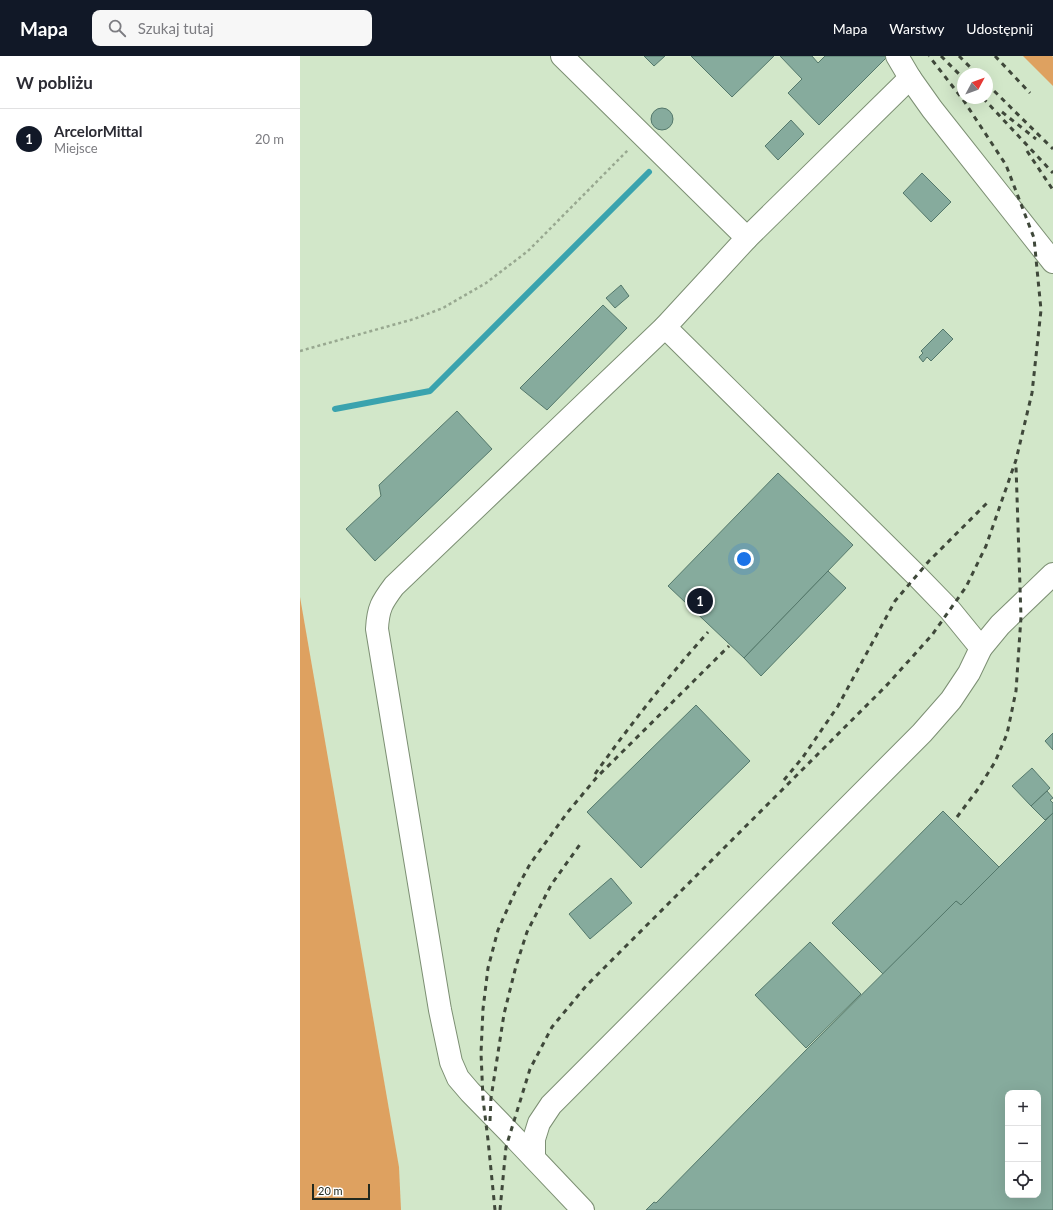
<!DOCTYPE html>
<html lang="pl">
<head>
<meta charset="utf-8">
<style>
  body { margin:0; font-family:Lato,sans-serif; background:#f7f7f7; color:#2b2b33 }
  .controls { position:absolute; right:12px; bottom:12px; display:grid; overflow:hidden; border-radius:8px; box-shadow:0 4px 16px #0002 }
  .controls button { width:36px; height:36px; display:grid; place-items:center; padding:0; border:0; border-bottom:1px solid #e1e1e2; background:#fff; color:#2b2b33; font:20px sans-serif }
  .compass { position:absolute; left:657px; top:12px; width:36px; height:36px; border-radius:50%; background:#fff; box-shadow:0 4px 16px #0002; rotate:49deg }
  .scale { position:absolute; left:12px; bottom:10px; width:58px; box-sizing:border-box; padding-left:4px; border:2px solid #22291e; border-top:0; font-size:11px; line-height:14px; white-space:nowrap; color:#22291e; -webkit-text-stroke:3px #fff; paint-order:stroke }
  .you { position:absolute; left:444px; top:503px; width:14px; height:14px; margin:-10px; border:3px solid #fff; border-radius:50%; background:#1a73e8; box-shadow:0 0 0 6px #1a73e833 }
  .badge { display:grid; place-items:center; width:26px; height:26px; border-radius:50%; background:#111827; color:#fff; font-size:13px; font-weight:700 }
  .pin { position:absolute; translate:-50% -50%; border:2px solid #fff; box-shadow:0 1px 4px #0006 }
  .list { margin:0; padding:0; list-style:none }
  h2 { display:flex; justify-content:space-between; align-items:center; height:52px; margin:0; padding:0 16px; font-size:17px }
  h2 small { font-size:13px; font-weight:400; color:#7c7c81 }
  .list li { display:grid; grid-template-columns:26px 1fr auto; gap:12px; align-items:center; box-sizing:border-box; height:60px; padding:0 16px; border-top:1px solid #e1e1e2 }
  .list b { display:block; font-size:15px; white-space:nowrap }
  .list p { margin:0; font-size:13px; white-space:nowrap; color:#7c7c81 }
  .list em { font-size:13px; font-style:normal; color:#7c7c81 }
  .icon { flex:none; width:22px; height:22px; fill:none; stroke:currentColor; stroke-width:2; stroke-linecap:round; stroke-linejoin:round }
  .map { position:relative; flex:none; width:753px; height:1154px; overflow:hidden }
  header { display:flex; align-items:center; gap:24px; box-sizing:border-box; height:56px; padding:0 20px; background:#111827; color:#fff }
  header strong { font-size:19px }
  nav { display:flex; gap:22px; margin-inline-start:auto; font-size:14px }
  .search { width:280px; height:36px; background:#f7f7f7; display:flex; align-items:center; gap:10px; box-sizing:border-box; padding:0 14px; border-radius:8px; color:#7c7c81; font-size:15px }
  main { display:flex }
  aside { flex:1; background:#fff }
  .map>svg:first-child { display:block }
  .green { fill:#dea160 }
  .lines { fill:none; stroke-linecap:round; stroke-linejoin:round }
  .stream { stroke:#3aa3ae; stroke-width:6 }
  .building { fill:#86ab9d; stroke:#54786b; fill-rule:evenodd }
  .minor-casing { stroke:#7c8f73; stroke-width:24 }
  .path { stroke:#98a890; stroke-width:2.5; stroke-dasharray:3 3; stroke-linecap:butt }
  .minor { stroke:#fff; stroke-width:22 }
  .rail { stroke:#3f483a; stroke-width:3; stroke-dasharray:5 5; stroke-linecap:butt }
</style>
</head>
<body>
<header>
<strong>Mapa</strong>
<div class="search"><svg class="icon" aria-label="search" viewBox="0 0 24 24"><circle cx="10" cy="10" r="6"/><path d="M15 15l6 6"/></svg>Szukaj tutaj</div>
<nav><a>Mapa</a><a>Warstwy</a><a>Udostępnij</a></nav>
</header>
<main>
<aside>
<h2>W pobliżu<small></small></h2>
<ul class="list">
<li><span class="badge">1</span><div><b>ArcelorMittal</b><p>Miejsce</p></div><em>20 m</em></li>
</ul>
</aside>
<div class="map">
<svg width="753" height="1154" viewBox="0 0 753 1154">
  <rect width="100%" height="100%" fill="#d2e7c9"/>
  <g class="green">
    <path d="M 723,0 L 752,0 L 753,1 L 753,30 Z"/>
    <path d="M 0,541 L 99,1111 L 101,1154 L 0,1154 Z"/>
  </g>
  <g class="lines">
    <path class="stream" d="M 35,353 L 130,335 L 349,116"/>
  </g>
  <g class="building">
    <path d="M 344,0 L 365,0 L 354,10 Z"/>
    <path d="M 391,0 L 474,0 L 432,41 Z"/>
    <path d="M 480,0 L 512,0 L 518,7 L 525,0 L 588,0 L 519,69 L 488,37 L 502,23 Z"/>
    <circle cx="362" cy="63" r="11"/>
    <path d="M 491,64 L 504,78 L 478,104 L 465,90 Z"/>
    <path d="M 622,117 L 651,146 L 631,166 L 603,137 Z"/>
    <path d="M 321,229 L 329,240 L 315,252 L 306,242 Z"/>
    <path d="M 303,249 L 327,272 L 247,354 L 220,332 Z"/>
    <path d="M 643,273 L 653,283 L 631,305 L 627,301 L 623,306 L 619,301 L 623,297 L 621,295 Z"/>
    <path d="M 157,355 L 192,393 L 75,505 L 46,473 L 81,440 L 79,429 Z"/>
    <path d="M 478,417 L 553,489 L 444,602 L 368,530 Z"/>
    <path d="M 528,515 L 546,532 L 461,620 L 444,602 Z"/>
    <path d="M 396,649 L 450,705 L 341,812 L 287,756 Z"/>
    <path d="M 753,677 L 753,694 L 745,685 Z"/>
    <path d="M 732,712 L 750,732 L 731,750 L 712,730 Z"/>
    <path d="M 747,735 L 753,742 L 750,744 L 753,747 L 753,757 L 745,764 L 731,750 Z"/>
    <path d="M 643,755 L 699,811 L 661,849 L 656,845 L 583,918 L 532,867 Z"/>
    <path d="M 753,757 L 753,1154 L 346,1154 L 354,1146 L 356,1147 L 508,992 L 656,845 L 661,849 ZM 708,1037 L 738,1037 L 738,1139 L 708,1139 Z"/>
    <path d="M 311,822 L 332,847 L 290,883 L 269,858 Z"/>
    <path d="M 510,886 L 561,938 L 506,992 L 455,939 Z"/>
  </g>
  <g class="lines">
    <g class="minor-casing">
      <g id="minor">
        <path d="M 262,0 L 447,182"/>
        <path d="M 597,0 L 610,22 L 632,53 L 753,206"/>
        <path d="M 365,271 L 616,519 L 650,554 L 681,592"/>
        <path d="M 234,1102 L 234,1083 L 239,1067 L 251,1049 L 622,677 L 651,644 L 669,617 L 681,592 L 700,569 L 753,518"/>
        <path d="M 283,1154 L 210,1077 L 170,1036 L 158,1022 L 151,1006 L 140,954 L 77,573 C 78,552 82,546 94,530 L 365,271 L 447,182 L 610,22"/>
      </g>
    </g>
    <path class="path" d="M 0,295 L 114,263 L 143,252 L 186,227 L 228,195 L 329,93"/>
    <use href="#minor" class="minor"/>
    <g class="rail">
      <path d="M 641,0 L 663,22"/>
      <path d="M 659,0 L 677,18"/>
      <path d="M 695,0 L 730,37"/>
      <path d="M 687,28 L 753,93"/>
      <path d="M 683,42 L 753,117"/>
      <path d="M 702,56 L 736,83"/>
      <path d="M 727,95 L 753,134"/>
      <path d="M 295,718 C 330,669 368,621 408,576"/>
      <path d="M 484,724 L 503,701 L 538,650 L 595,545 L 629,505 L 689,445"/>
      <path d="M 657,761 L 678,733 L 695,706 L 707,678 L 716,635 L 721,561 L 716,410"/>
      <path d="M 190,1065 L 191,1042 L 204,958 L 216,910 L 227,876 L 251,829 L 281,787"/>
      <path d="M 195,1154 L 188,1084 L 183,1043 L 181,997 L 183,953 L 188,912 L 198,874 L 215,836 L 230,808 L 267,757 L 297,721 L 429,590"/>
      <path d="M 200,1154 L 206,1091 L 230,1013 L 252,971 L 286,930 L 586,630 L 632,579 L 666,531 L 686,490 L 716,404 L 732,337 L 741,254 L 734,182 L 706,109 L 664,45 L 629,0"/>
    </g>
  </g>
</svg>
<div class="controls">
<button>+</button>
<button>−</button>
<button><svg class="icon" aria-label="locate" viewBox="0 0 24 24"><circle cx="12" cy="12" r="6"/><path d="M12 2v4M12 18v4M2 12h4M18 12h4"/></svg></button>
</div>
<svg class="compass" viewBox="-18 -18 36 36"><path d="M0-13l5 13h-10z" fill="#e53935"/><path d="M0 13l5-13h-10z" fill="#7c7c81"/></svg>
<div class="scale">20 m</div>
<div class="you"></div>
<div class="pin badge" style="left:400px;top:545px">1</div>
</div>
</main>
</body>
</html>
